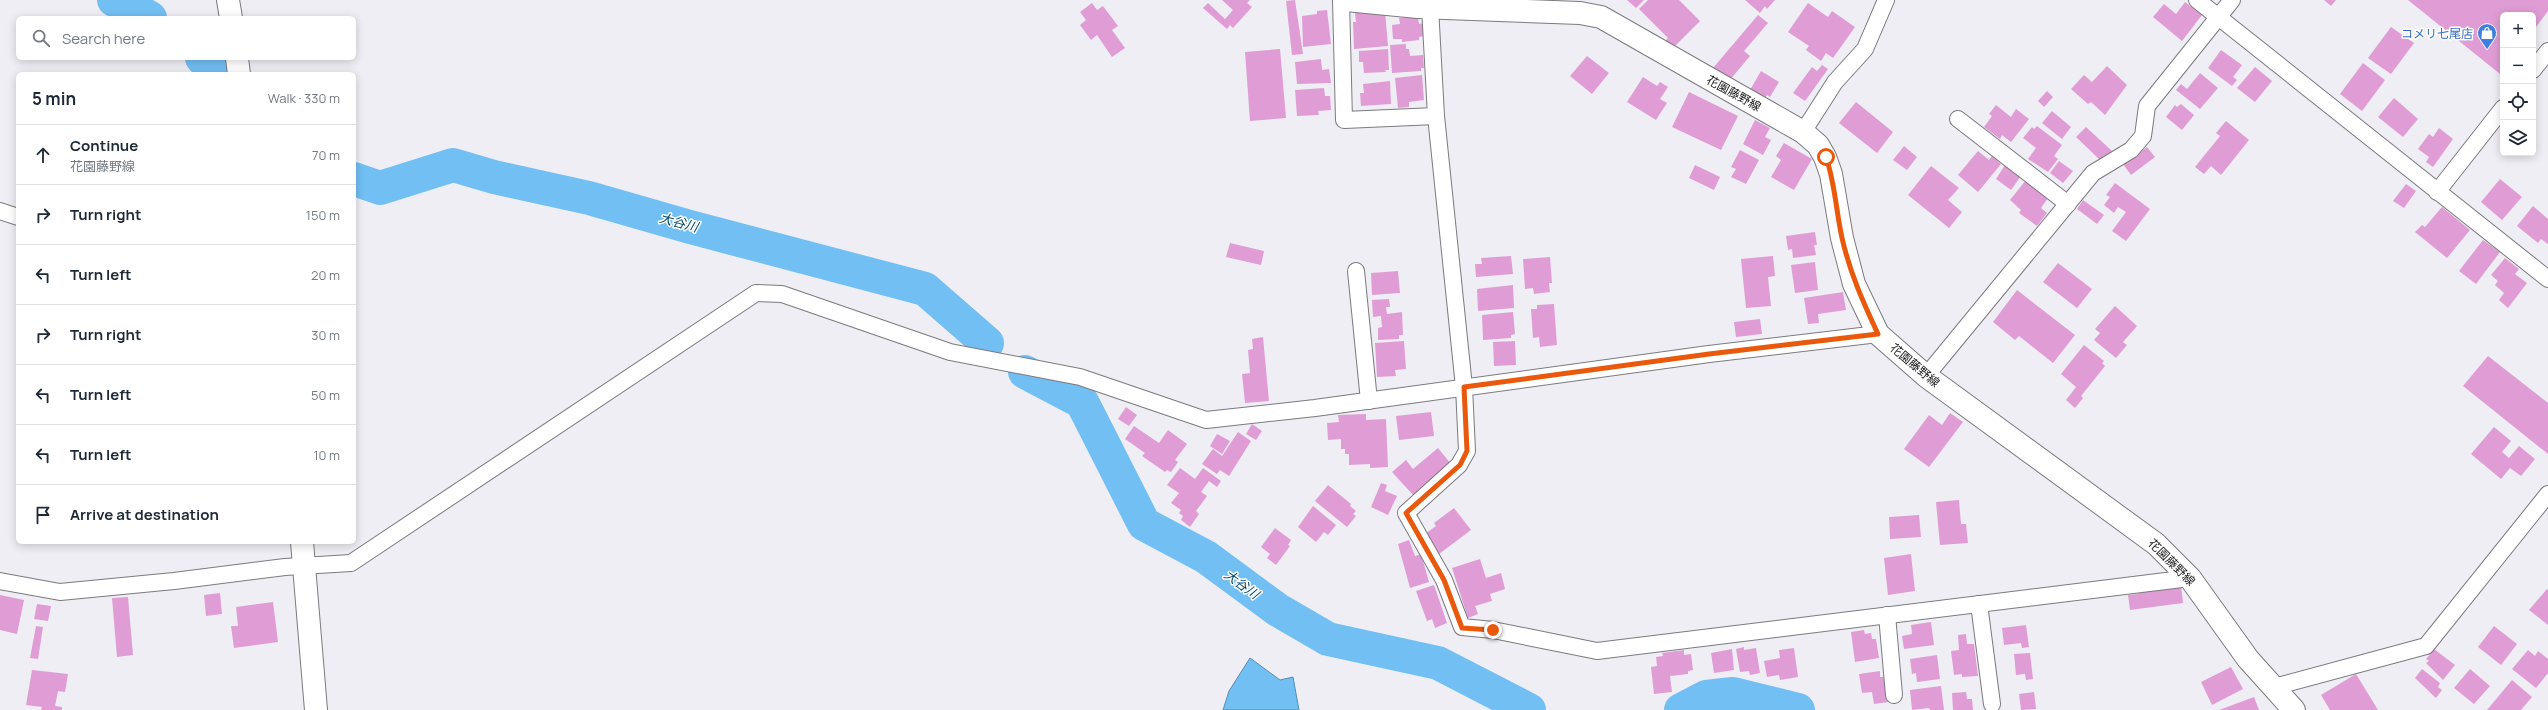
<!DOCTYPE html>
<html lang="en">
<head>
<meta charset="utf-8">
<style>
  body { margin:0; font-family:Manrope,"Noto Sans JP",sans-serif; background:#f6f6f7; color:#1f2937 }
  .controls { position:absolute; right:12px; top:12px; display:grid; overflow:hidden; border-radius:6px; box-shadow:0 2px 10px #0003 }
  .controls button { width:36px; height:36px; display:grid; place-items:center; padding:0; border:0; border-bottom:1px solid #e0e1e3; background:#fff; color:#1f2937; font:20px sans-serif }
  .stop { position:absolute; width:12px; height:12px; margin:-9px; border:3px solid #ea580c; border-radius:50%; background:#fff }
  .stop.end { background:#ea580c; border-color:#fff; box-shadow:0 1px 4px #0008 }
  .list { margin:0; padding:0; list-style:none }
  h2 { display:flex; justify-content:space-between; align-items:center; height:52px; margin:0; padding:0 16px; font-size:17px }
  h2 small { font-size:13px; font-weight:400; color:#747a83 }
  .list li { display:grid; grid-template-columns:26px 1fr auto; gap:12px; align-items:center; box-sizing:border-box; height:60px; padding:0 16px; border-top:1px solid #e0e1e3 }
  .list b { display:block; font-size:15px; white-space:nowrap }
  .list p { margin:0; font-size:13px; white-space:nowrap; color:#747a83 }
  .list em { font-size:13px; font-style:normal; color:#747a83 }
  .icon { flex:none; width:22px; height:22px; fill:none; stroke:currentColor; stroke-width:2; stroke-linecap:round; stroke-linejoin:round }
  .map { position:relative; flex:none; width:2548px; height:710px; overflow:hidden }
  .search { position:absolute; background:#fff; box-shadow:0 2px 10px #0003; left:16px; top:16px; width:340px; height:44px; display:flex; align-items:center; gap:10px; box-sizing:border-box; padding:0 14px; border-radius:6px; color:#747a83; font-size:15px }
  .panel { position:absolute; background:#fff; box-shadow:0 2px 10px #0003; left:16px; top:72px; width:340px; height:472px; border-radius:6px }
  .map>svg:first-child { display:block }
  .water { fill:#72bff4; stroke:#578db2 }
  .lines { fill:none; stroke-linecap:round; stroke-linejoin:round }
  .river { stroke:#72bff4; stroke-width:34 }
  .building { fill:#e09dd5 }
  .street-casing { stroke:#7b7a7f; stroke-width:18 }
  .secondary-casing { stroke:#7b7a7f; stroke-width:24 }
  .street { stroke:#fff; stroke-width:16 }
  .secondary { stroke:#fff; stroke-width:22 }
  .route { stroke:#ea580c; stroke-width:5 }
  .labels { text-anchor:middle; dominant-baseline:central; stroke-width:3; stroke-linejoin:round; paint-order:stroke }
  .shop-label { font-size:12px; fill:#366cbe; stroke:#fff; text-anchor:end }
  .street-label { font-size:12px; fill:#181719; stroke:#fff }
  .water-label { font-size:13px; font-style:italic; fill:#024465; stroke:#fff }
</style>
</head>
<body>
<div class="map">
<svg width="2548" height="710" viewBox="0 0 2548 710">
  <rect width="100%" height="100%" fill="#efeef4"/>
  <path class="water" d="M 1250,658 L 1280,680 L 1293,677 L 1299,710 L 1223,710 L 1229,691 Z"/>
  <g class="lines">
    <g class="river">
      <path d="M 114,0 L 128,5 L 150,18"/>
      <path d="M 202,58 L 218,74"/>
      <path d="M 354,179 L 380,188 L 453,165 L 494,177 L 589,198 L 690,227 L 925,289 L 987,343"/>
      <path d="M 1025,372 L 1082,402 L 1144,524 L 1206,557 L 1278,610 L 1328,639 L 1438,663 L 1529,710"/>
      <path d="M 1681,710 L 1706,697 L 1733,694 L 1798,710"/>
    </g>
  </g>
  <g class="building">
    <path d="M 1222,0 L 1250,0 L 1247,3 L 1252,7 L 1233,28 L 1230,25 L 1227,29 L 1203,8 L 1208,3 L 1225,19 L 1233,10 Z"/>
    <path d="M 1295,0 L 1303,54 L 1292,55 L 1286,1 Z"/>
    <path d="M 1627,0 L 1644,0 L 1636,8 Z"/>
    <path d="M 1648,0 L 1679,0 L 1700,21 L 1673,48 L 1665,41 L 1668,38 L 1639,9 Z"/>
    <path d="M 1745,0 L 1775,0 L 1767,9 L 1765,6 L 1760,13 Z"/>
    <path d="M 2324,0 L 2336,0 L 2331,6 Z"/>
    <path d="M 2408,0 L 2548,0 L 2548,11 L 2533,31 L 2533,15 L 2503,15 L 2503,70 L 2500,74 Z"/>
    <path d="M 2185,2 L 2202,15 L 2182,41 L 2153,17 L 2164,4 L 2176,14 Z"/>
    <path d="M 1092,3 L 1097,10 L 1103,6 L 1118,26 L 1112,30 L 1125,48 L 1112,57 L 1097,35 L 1091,40 L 1080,25 L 1086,20 L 1080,12 Z"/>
    <path d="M 1808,3 L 1828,17 L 1832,11 L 1855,27 L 1833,58 L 1826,53 L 1821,61 L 1806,50 L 1809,46 L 1788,32 Z"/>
    <path d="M 1327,10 L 1331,44 L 1303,47 L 1302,16 L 1317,14 L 1317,11 Z"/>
    <path d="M 1385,11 L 1388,46 L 1354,49 L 1353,22 L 1356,22 L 1355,13 Z"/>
    <path d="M 1758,15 L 1768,23 L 1744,51 L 1750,56 L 1729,81 L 1713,68 Z"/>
    <path d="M 1418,17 L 1419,24 L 1423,23 L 1424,36 L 1419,37 L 1419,40 L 1402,42 L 1402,39 L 1393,39 L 1392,25 L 1400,24 L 1399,18 Z"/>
    <path d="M 2391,27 L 2414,43 L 2391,74 L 2368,58 Z"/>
    <path d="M 1406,44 L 1406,49 L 1409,49 L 1410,56 L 1423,55 L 1424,68 L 1421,68 L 1421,71 L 1392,73 L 1390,45 Z"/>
    <path d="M 1280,49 L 1286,118 L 1250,121 L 1245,52 Z"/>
    <path d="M 1388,49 L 1389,70 L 1385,70 L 1386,72 L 1364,73 L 1363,62 L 1359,62 L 1359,51 Z"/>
    <path d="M 2221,50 L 2242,65 L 2233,77 L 2237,80 L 2232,86 L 2208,68 Z"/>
    <path d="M 1587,56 L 1609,73 L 1592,94 L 1570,76 Z"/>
    <path d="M 1321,59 L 1322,70 L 1329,69 L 1331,83 L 1297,84 L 1295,62 Z"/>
    <path d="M 2363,63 L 2385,80 L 2362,111 L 2340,94 Z"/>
    <path d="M 1822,65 L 1828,69 L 1805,101 L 1793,93 L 1812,67 L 1817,71 Z"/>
    <path d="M 2107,66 L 2127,85 L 2105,115 L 2091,102 L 2088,104 L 2071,89 L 2084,75 L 2092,82 Z"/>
    <path d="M 2255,67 L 2272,81 L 2255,102 L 2237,88 Z"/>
    <path d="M 1761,71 L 1779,82 L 1770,97 L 1767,95 L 1765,98 L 1750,90 Z"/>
    <path d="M 2200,73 L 2218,88 L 2200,109 L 2176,90 L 2181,84 L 2187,89 Z"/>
    <path d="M 1422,75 L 1424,100 L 1409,102 L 1409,107 L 1398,108 L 1395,78 Z"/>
    <path d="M 1643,77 L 1657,86 L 1660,82 L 1668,87 L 1660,99 L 1667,103 L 1656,120 L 1627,102 Z"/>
    <path d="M 1390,81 L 1391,104 L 1361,106 L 1360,93 L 1364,93 L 1363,84 Z"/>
    <path d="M 1324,88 L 1325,96 L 1330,96 L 1331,110 L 1318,111 L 1319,115 L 1297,116 L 1295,90 Z"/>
    <path d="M 2047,91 L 2053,97 L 2044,107 L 2038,101 Z"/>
    <path d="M 1689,92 L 1738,116 L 1721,150 L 1672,127 Z"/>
    <path d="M 2394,98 L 2418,119 L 2403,137 L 2378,117 Z"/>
    <path d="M 1856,102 L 1893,132 L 1877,153 L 1839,123 Z"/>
    <path d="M 2181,104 L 2194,115 L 2182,130 L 2166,117 L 2175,105 L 2177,107 Z"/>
    <path d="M 1996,105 L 2011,117 L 2016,109 L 2029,119 L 2011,142 L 2002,135 L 2000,139 L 1984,127 L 1992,116 L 1989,114 Z"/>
    <path d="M 2052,111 L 2071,127 L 2062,139 L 2042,123 Z"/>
    <path d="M 1755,120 L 1770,128 L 1765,137 L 1771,140 L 1763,155 L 1743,144 Z"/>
    <path d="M 2226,121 L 2249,140 L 2221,175 L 2211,166 L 2204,174 L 2195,167 L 2220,136 L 2216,133 Z"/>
    <path d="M 2037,126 L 2062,145 L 2054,156 L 2058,159 L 2048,172 L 2028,159 L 2036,148 L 2023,138 L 2032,127 L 2034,129 Z"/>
    <path d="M 2086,127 L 2112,151 L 2107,156 L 2105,155 L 2100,160 L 2076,137 Z"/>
    <path d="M 2439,128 L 2453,139 L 2433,167 L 2426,162 L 2429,157 L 2418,149 L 2429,134 L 2433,137 Z"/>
    <path d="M 1784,143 L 1812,159 L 1794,190 L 1771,177 L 1781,160 L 1776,156 Z"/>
    <path d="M 1904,146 L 1917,157 L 1907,170 L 1893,160 Z"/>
    <path d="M 2147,147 L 2155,157 L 2131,175 L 2123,164 Z"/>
    <path d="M 1740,150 L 1759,160 L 1746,184 L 1731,177 L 1736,169 L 1731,167 Z"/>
    <path d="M 1978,151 L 1989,160 L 1992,156 L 2001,164 L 1978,192 L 1958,175 Z"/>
    <path d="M 2059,161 L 2073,171 L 2063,183 L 2050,173 Z"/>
    <path d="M 1695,165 L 1720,177 L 1714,190 L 1689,178 Z"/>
    <path d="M 2005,165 L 2021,176 L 2011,190 L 1996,179 Z"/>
    <path d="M 1931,166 L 1959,188 L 1948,200 L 1962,212 L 1949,228 L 1908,195 Z"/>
    <path d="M 2500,179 L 2522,197 L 2502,220 L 2481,202 Z"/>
    <path d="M 2026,180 L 2048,198 L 2041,208 L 2047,213 L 2037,226 L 2019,213 L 2021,210 L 2010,200 Z"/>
    <path d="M 2115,183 L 2150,209 L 2126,241 L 2112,231 L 2126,212 L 2118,207 L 2114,213 L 2104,205 L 2110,197 L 2106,195 Z"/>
    <path d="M 2406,184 L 2416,191 L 2404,208 L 2393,201 Z"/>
    <path d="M 2083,200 L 2104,215 L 2097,224 L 2077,209 Z"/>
    <path d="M 2533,206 L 2548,219 L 2548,244 L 2541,239 L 2538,243 L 2517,226 Z"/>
    <path d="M 2442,207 L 2470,230 L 2447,258 L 2415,232 L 2422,225 L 2425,227 Z"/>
    <path d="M 1815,232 L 1817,245 L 1814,245 L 1816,255 L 1793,258 L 1792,249 L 1788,250 L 1786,236 Z"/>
    <path d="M 2483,240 L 2500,252 L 2476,284 L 2459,271 Z"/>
    <path d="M 1230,243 L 1264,251 L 1261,265 L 1226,257 Z"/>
    <path d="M 1511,256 L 1513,274 L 1476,277 L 1475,264 L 1482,264 L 1481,258 Z"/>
    <path d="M 1773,256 L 1775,276 L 1768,277 L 1771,306 L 1746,308 L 1741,259 Z"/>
    <path d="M 1550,257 L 1552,283 L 1549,283 L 1550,292 L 1534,294 L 1533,288 L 1525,289 L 1523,259 Z"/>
    <path d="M 2505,258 L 2519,269 L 2515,274 L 2527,283 L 2508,308 L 2499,300 L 2504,293 L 2495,285 L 2498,281 L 2491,275 Z"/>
    <path d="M 1815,262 L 1818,290 L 1795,293 L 1791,265 Z"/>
    <path d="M 2058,263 L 2092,289 L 2077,308 L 2043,282 Z"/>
    <path d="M 1398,271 L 1400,293 L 1372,295 L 1371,273 Z"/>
    <path d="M 1513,285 L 1514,308 L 1478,311 L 1477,289 Z"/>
    <path d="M 2017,290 L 2075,335 L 2053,363 L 2019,336 L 2015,340 L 1993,322 Z"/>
    <path d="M 1843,292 L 1846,310 L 1818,314 L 1819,323 L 1808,324 L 1804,298 Z"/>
    <path d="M 1389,299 L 1390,307 L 1386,307 L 1387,314 L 1402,312 L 1403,335 L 1399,335 L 1399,339 L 1378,340 L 1378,328 L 1382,327 L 1381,316 L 1373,317 L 1372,300 Z"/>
    <path d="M 1554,304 L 1557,345 L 1540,347 L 1539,337 L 1533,338 L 1531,309 L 1537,309 L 1537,305 Z"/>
    <path d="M 2115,306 L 2137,326 L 2123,342 L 2127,345 L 2116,358 L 2094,340 L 2100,333 L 2095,329 Z"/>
    <path d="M 1513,312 L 1515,334 L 1511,335 L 1511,338 L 1483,340 L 1482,315 Z"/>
    <path d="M 1760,319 L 1762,334 L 1736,337 L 1734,322 Z"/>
    <path d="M 1263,337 L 1269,401 L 1245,403 L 1242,374 L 1250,373 L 1248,350 L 1253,349 L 1252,339 Z"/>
    <path d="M 1404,341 L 1406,369 L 1395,370 L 1396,376 L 1377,377 L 1375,343 Z"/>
    <path d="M 1515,341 L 1516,365 L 1494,366 L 1493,342 Z"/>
    <path d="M 2084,345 L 2104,361 L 2102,363 L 2105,366 L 2081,396 L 2083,398 L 2075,408 L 2066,400 L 2076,387 L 2061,374 Z"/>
    <path d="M 2488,356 L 2548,403 L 2548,454 L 2463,386 Z"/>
    <path d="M 1126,407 L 1137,415 L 1129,426 L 1118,419 Z"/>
    <path d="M 1431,412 L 1434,436 L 1399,440 L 1396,416 Z"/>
    <path d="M 1950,413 L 1963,422 L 1929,467 L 1904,449 L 1929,415 L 1942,425 Z"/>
    <path d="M 1366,414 L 1366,420 L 1386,419 L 1388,467 L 1370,468 L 1370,464 L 1349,465 L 1349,454 L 1345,454 L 1345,449 L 1341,449 L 1341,439 L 1328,440 L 1327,423 L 1339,422 L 1338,415 Z"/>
    <path d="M 1252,424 L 1262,431 L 1256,440 L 1246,434 Z"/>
    <path d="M 1134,426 L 1159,443 L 1168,430 L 1187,444 L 1175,460 L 1178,462 L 1171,472 L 1167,470 L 1165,472 L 1142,456 L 1145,453 L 1125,439 Z"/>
    <path d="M 2494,427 L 2511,441 L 2502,452 L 2509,458 L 2519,446 L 2535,459 L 2521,476 L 2510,468 L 2501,479 L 2471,454 Z"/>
    <path d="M 1238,432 L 1251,441 L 1229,476 L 1220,470 L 1217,474 L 1202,464 L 1213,449 L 1222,456 Z"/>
    <path d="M 1217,434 L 1230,441 L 1222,454 L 1210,446 Z"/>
    <path d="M 1438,448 L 1451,464 L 1414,496 L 1392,472 L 1406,460 L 1413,469 Z"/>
    <path d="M 1180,468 L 1195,479 L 1203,468 L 1221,481 L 1217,487 L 1209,481 L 1201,492 L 1207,496 L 1196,511 L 1199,514 L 1190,527 L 1181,520 L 1183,516 L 1179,513 L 1181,510 L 1171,503 L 1179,493 L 1167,485 Z"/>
    <path d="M 1381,483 L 1387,485 L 1385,491 L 1397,496 L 1388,515 L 1371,507 Z"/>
    <path d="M 1328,485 L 1351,504 L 1350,506 L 1356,511 L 1353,514 L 1356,516 L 1347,527 L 1315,501 Z"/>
    <path d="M 1959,500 L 1961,524 L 1966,524 L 1968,543 L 1940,545 L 1936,502 Z"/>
    <path d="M 1313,506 L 1336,525 L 1328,535 L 1324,532 L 1316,542 L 1298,527 Z"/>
    <path d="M 1454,508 L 1471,530 L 1439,554 L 1425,534 L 1436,526 L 1434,523 Z"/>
    <path d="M 1919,515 L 1921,537 L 1890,539 L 1889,517 Z"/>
    <path d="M 1275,528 L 1291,540 L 1288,545 L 1290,546 L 1276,565 L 1267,558 L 1270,554 L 1261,547 Z"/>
    <path d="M 1409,540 L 1415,556 L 1421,554 L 1429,582 L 1410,588 L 1398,544 Z"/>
    <path d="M 1911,554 L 1915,591 L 1888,595 L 1884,558 Z"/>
    <path d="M 1480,559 L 1486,578 L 1501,573 L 1505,589 L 1490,594 L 1492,601 L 1475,606 L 1478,614 L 1468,618 L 1452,568 Z"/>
    <path d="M 1434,585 L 1447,623 L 1435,628 L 1432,619 L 1427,621 L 1416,591 Z"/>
    <path d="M 2181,585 L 2183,603 L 2130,610 L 2128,595 L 2138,594 L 2137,590 Z"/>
    <path d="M 2547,589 L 2548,590 L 2548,625 L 2529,610 Z"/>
    <path d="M 220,593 L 222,614 L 206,616 L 204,595 Z"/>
    <path d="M 0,595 L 24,600 L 17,634 L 0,630 Z"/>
    <path d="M 128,597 L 133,655 L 117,657 L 112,598 Z"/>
    <path d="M 273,602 L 278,642 L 234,648 L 231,626 L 238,626 L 236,607 Z"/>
    <path d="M 37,604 L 51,606 L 48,621 L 34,619 Z"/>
    <path d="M 1931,622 L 1934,645 L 1904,649 L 1902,636 L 1912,634 L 1911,625 Z"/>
    <path d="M 2026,625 L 2029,647 L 2022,648 L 2021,643 L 2004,645 L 2002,628 Z"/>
    <path d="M 36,626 L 43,627 L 38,659 L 30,658 Z"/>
    <path d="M 2494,626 L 2517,644 L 2501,665 L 2478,647 Z"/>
    <path d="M 1864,630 L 1865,634 L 1871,633 L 1872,639 L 1876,639 L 1879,658 L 1855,662 L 1851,632 Z"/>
    <path d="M 1966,634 L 1967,644 L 1974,644 L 1978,676 L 1962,677 L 1962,674 L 1954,675 L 1951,651 L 1959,650 L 1958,635 Z"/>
    <path d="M 1744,647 L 1744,650 L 1756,648 L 1760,673 L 1750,675 L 1749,671 L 1740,672 L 1736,649 Z"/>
    <path d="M 1794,648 L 1798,677 L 1780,680 L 1779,675 L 1767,677 L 1764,661 L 1780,658 L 1779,650 Z"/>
    <path d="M 1732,649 L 1734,670 L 1714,673 L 1711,653 Z"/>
    <path d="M 2434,649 L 2455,665 L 2443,680 L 2426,663 L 2429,661 L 2426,659 Z"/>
    <path d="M 1684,650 L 1684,655 L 1691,654 L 1693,670 L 1688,671 L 1688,674 L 1670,676 L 1672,692 L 1654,694 L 1651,667 L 1657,666 L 1656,657 L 1663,656 L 1662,653 Z"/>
    <path d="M 2528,650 L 2535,656 L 2538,651 L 2548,659 L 2548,673 L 2536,688 L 2512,669 Z"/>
    <path d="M 2030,653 L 2033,679 L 2026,680 L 2025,674 L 2016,675 L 2014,654 Z"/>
    <path d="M 1937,655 L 1940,679 L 1917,682 L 1916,673 L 1912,674 L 1910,659 Z"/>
    <path d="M 2231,667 L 2243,689 L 2212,705 L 2201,682 Z"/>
    <path d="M 2422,669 L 2440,683 L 2438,687 L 2442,690 L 2436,698 L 2415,678 Z"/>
    <path d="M 2470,669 L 2490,686 L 2474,704 L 2454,688 Z"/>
    <path d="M 32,670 L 68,674 L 65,692 L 58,691 L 55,706 L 62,707 L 62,710 L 41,710 L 42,707 L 26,705 Z"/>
    <path d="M 1880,671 L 1880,677 L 1884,677 L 1888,702 L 1874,704 L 1872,692 L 1862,693 L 1859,674 Z"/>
    <path d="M 2356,674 L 2378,710 L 2330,710 L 2321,695 Z"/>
    <path d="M 2512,680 L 2532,697 L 2521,710 L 2487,710 Z"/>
    <path d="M 1941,686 L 1944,710 L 1930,710 L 1929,708 L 1912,710 L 1910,690 Z"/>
    <path d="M 1966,692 L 1967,699 L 1972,699 L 1973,710 L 1953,710 L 1952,693 Z"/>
    <path d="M 2034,692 L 2036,709 L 2021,710 L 2019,694 Z"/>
    <path d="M 2254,697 L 2259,710 L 2219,710 Z"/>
  </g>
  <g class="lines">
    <g class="street-casing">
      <g id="street">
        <path d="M 1341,0 L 1344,120 L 1436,116"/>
        <path d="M 2197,0 L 2548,279"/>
        <path d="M 1430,7 L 1436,116 L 1464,387 L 1467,451 L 1459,465 L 1406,513 L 1444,580 L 1462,627 L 1493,630 L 1597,651 L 2190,578"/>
        <path d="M 2533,70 L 2548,51"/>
        <path d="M 1958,119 L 2068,204"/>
        <path d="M 1803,132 L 1835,82 L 1865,49 L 1886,0"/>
        <path d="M 2437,192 L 2503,108"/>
        <path d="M 0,211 L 18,217"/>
        <path d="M 1356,271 L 1369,401"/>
        <path d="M 1926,376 L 2093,173 L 2131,150 L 2143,136 L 2147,106 L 2232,0"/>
        <path d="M 0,581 L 60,592 L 174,581 L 285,567 L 351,563 L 756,293 L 782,294 L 950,352 L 1080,377 L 1206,420 L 1315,408 L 1709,354 L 1878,334"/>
        <path d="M 1979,604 L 1992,704"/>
        <path d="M 1887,615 L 1894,695"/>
        <path d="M 2274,687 L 2426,646 L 2548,494"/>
      </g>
    </g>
    <g class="secondary-casing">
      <g id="secondary">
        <path d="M 228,0 L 231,18"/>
        <path d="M 1346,0 L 1418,7 L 1580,13 L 1601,17 L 1803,132 L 1818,145 L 1825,157 L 1831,174 L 1842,238 L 1854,284 L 1878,334 L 1926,376 L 2156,544 L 2190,578 L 2248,659 L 2294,710"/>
        <path d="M 237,58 L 239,74"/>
        <path d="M 302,542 L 316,710"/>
      </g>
    </g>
    <use href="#street" class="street"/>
    <use href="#secondary" class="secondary"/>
  </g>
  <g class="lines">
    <path class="route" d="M 1493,630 L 1462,628 L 1444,580 L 1406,513 L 1460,465 L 1467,451 L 1464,387 L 1709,354 L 1878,334 C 1863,302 1850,273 1842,238 C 1836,211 1835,183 1826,157"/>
  </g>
  <defs>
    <g id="shop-pin" transform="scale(1)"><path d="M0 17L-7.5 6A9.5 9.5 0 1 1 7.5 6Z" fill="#3f7fe0" stroke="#fff"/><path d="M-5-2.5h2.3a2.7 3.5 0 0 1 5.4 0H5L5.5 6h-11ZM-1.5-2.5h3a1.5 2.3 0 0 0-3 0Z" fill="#fff"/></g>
  </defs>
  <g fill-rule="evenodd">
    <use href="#shop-pin" x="2487" y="33"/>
  </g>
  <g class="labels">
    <g class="shop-label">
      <text x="2473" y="33">コメリ七尾店</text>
    </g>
    <g class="street-label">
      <text transform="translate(1734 93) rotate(29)">花園藤野線</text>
      <text transform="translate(1915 365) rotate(40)">花園藤野線</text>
      <text transform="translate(2172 562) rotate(45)">花園藤野線</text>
    </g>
    <g class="water-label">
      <text transform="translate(679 222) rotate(15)">大谷川</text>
      <text transform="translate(1242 584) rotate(36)">大谷川</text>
    </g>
  </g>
</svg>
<div class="controls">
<button>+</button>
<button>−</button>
<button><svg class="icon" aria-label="locate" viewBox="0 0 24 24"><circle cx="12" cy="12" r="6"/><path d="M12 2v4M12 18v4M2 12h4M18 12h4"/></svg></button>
<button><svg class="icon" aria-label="layers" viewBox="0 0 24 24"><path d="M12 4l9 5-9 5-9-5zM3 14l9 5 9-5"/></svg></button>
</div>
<div class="stop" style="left:1826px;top:157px"></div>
<div class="stop end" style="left:1493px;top:630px"></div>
<div class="search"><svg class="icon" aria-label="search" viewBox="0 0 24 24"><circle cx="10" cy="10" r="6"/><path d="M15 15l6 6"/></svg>Search here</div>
<section class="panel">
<h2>5 min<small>Walk · 330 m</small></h2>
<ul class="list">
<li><svg class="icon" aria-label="ahead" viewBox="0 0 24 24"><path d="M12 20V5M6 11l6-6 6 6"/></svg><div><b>Continue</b><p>花園藤野線</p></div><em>70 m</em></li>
<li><svg class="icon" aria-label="right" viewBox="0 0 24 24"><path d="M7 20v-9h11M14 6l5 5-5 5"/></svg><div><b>Turn right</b></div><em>150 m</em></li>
<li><svg class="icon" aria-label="left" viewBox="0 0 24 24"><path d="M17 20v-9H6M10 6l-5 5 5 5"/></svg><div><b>Turn left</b></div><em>20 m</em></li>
<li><svg class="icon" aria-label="right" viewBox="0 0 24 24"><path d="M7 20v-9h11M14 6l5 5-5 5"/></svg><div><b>Turn right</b></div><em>30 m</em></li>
<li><svg class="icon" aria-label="left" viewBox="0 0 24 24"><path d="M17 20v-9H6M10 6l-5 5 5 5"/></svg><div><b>Turn left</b></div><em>50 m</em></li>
<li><svg class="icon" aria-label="left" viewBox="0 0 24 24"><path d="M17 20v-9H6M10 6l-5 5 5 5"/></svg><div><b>Turn left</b></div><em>10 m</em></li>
<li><svg class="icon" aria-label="arrive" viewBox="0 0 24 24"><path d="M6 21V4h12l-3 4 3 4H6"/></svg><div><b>Arrive at destination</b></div></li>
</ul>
</section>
</div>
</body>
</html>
